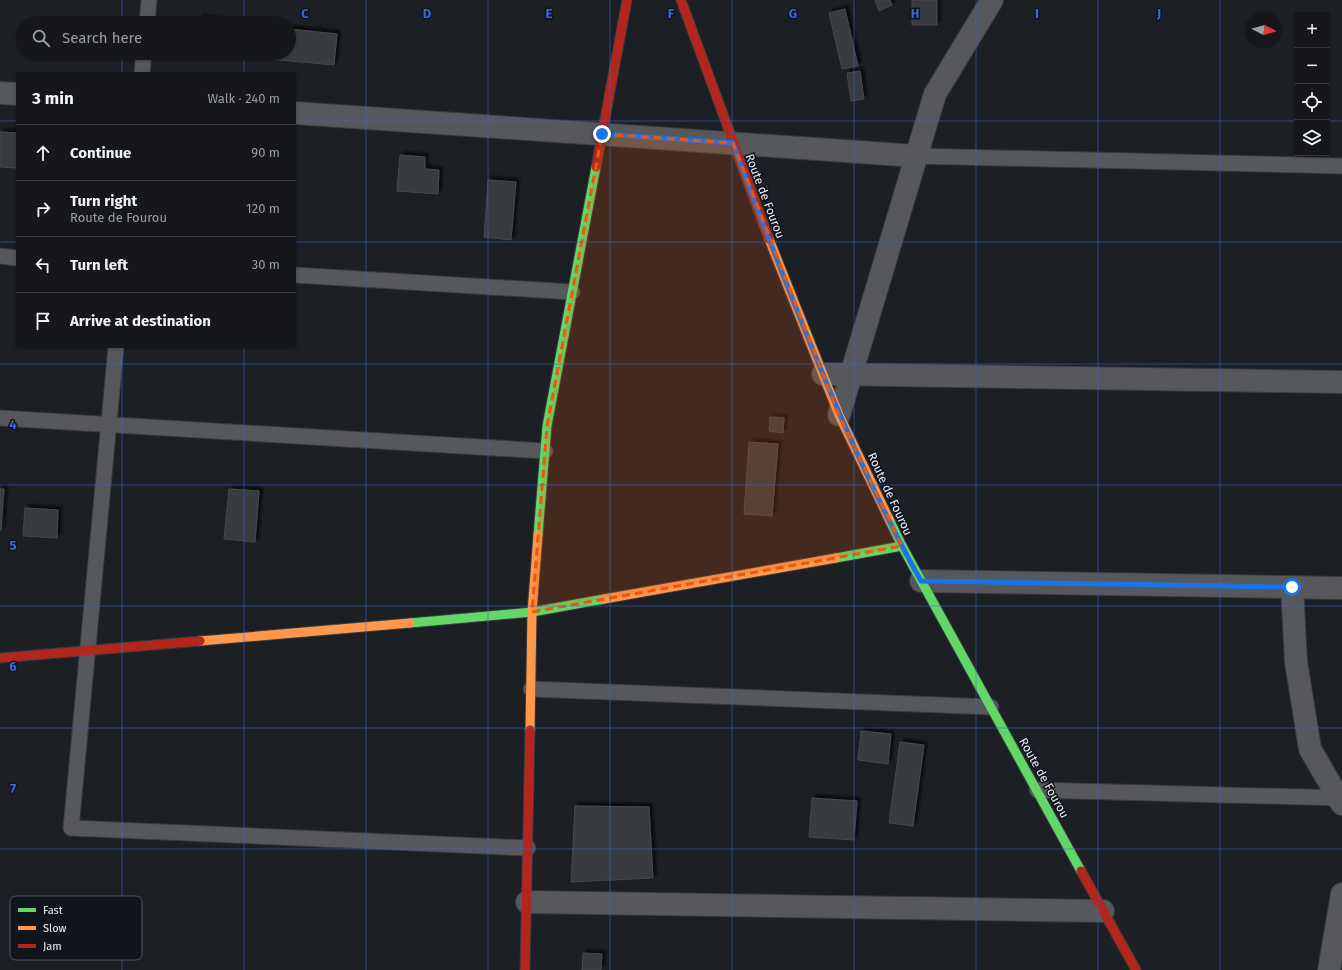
<!DOCTYPE html>
<html lang="en">
<head>
<meta charset="utf-8">
<style>
  body { margin:0; font-family:"Fira Sans",sans-serif; background:#222428; color:#f1f3f6 }
  .controls { position:absolute; right:12px; top:12px; display:grid; overflow:hidden; border-radius:0px; box-shadow:0 1px 3px #0004 }
  .controls button { width:36px; height:36px; display:grid; place-items:center; padding:0; border:0; border-bottom:1px solid #34363a; background:#15171b; color:#f1f3f6; font:20px sans-serif }
  .compass { position:absolute; left:1246px; top:12px; width:36px; height:36px; border-radius:50%; background:#15171b; box-shadow:0 1px 3px #0004; rotate:96deg }
  .stop { position:absolute; width:12px; height:12px; margin:-9px; border:3px solid #1a73e8; border-radius:50%; background:#fff }
  .stop.end { background:#1a73e8; border-color:#fff; box-shadow:0 1px 4px #0008 }
  .list { margin:0; padding:0; list-style:none }
  h2 { display:flex; justify-content:space-between; align-items:center; height:52px; margin:0; padding:0 16px; font-size:17px }
  h2 small { font-size:13px; font-weight:400; color:#9d9fa3 }
  .list li { display:grid; grid-template-columns:26px 1fr auto; gap:12px; align-items:center; box-sizing:border-box; height:56px; padding:0 16px; border-top:1px solid #34363a }
  .list b { display:block; font-size:15px; white-space:nowrap }
  .list p { margin:0; font-size:13px; white-space:nowrap; color:#9d9fa3 }
  .list em { font-size:13px; font-style:normal; color:#9d9fa3 }
  .icon { flex:none; width:22px; height:22px; fill:none; stroke:currentColor; stroke-width:2; stroke-linecap:round; stroke-linejoin:round }
  .map { position:relative; flex:none; width:1342px; height:970px; overflow:hidden }
  .search { position:absolute; background:#15171b; box-shadow:0 1px 3px #0004; left:16px; top:16px; width:280px; height:44px; display:flex; align-items:center; gap:10px; box-sizing:border-box; padding:0 14px; border-radius:22px; color:#9d9fa3; font-size:15px }
  .panel { position:absolute; background:#15171b; box-shadow:0 1px 3px #0004; left:16px; top:72px; width:280px; height:276px; border-radius:0px }
  .map>svg:first-child { display:block }
  .building { fill:#383a40; stroke:#47494d; filter:url(#shadow) }
  .lines { fill:none; stroke-linecap:round; stroke-linejoin:round }
  .lane-casing { stroke:#393b3f; stroke-width:17 }
  .street-casing { stroke:#393b3f; stroke-width:24 }
  .fast-casing { stroke:#393b3f; stroke-width:11 }
  .slow-casing { stroke:#393b3f; stroke-width:11 }
  .jam-casing { stroke:#393b3f; stroke-width:11 }
  .lane { stroke:#56585c; stroke-width:15 }
  .street { stroke:#56585c; stroke-width:22 }
  .fast { stroke:#63d668; stroke-width:9 }
  .slow { stroke:#ff974d; stroke-width:9 }
  .jam { stroke:#b3261e; stroke-width:9 }
  .route { stroke:#1a73e8; stroke-width:5 }
  .marked { fill:#e8590c; fill-opacity:0.2; stroke:#e8590c; stroke-width:3; stroke-dasharray:8 5; stroke-linejoin:round }
  .grid { fill:none; stroke:#3c66dc; stroke-width:1; stroke-opacity:0.55 }
  .labels { text-anchor:middle; dominant-baseline:central; stroke-width:3; stroke-linejoin:round; paint-order:stroke }
  .street-label { font-size:12px; fill:#eceff6; stroke:#10141d }
  .key { fill:#10141d; stroke:#52565e; stroke-width:1 }
  .key-label { font-size:11px; fill:#eceff6 }
  .grid-label { font-size:13px; text-anchor:middle; font-weight:bold; fill:#3c66dc; stroke:#10141d; stroke-width:3; stroke-linejoin:round; paint-order:stroke }
</style>
</head>
<body>
<div class="map">
<svg width="1342" height="970" viewBox="0 0 1342 970">
  <defs>
    <filter id="shadow"><feDropShadow dx="3.5" dy="-3.5" stdDeviation="1" flood-color="#0009"/></filter>
  </defs>
  <rect width="100%" height="100%" fill="#1c1f24"/>
  <g class="building">
    <path d="M 875,0 L 890,0 L 892,5 L 879,11 Z"/>
    <rect x="912" y="0" width="25" height="25"/>
    <path d="M 845,9 L 858,66 L 842,69 L 829,13 Z"/>
    <path d="M 199,18 L 232,23 L 199,23 Z"/>
    <path d="M 289,29 L 337,34 L 334,65 L 269,59 L 270,53 L 289,53 Z"/>
    <path d="M 860,71 L 864,99 L 851,101 L 847,73 Z"/>
    <path d="M 0,132 L 17,133 L 17,168 L 0,167 Z"/>
    <path d="M 400,155 L 425,157 L 425,169 L 439,170 L 438,194 L 397,191 Z"/>
    <path d="M 488,180 L 516,182 L 511,240 L 484,237 Z"/>
    <path d="M 770,417 L 784,418 L 783,433 L 769,431 Z"/>
    <path d="M 749,442 L 778,444 L 772,516 L 744,514 Z"/>
    <path d="M 0,489 L 4,489 L 1,530 L 0,530 Z"/>
    <path d="M 229,489 L 259,491 L 255,542 L 224,539 Z"/>
    <path d="M 25,508 L 58,510 L 57,538 L 23,536 Z"/>
    <path d="M 861,731 L 891,734 L 888,764 L 858,760 Z"/>
    <path d="M 900,742 L 924,745 L 913,826 L 889,823 Z"/>
    <path d="M 812,798 L 857,801 L 854,840 L 809,837 Z"/>
    <path d="M 575,806 L 649,807 L 653,878 L 571,882 Z"/>
    <path d="M 583,953 L 602,954 L 601,970 L 582,970 Z"/>
  </g>
  <g class="lines">
    <g class="lane-casing">
      <g id="lane">
        <path d="M 147,23 L 149,0"/>
        <path d="M 142,73 L 144,53"/>
        <path d="M 916,156 L 1342,166"/>
        <path d="M 0,256 L 17,258"/>
        <path d="M 295,275 L 572,292"/>
        <path d="M 116,347 L 71,828 L 528,848"/>
        <path d="M 0,418 L 545,451"/>
        <path d="M 531,689 L 991,707"/>
        <path d="M 1037,790 L 1342,798"/>
      </g>
    </g>
    <g class="street-casing">
      <g id="street">
        <path d="M 0,93 L 17,94"/>
        <path d="M 295,113 L 916,156"/>
        <path d="M 823,374 L 1342,382"/>
        <path d="M 839,415 L 935,94 L 992,0"/>
        <path d="M 921,581 L 1342,588"/>
        <path d="M 1292,587 L 1296,662 L 1310,749 L 1342,804"/>
        <path d="M 527,902 L 1103,911"/>
        <path d="M 1329,970 L 1342,894"/>
      </g>
    </g>
    <g class="fast-casing">
      <g id="fast">
        <path d="M 889,519 L 902,546 L 1081,871"/>
        <path d="M 538,535 L 547,426 L 596,167"/>
        <path d="M 836,558 L 902,546"/>
        <path d="M 410,623 L 532,612 L 604,599"/>
      </g>
    </g>
    <g class="slow-casing">
      <g id="slow">
        <path d="M 769,239 L 839,415 L 889,519"/>
        <path d="M 604,599 L 836,558"/>
        <path d="M 200,641 L 410,623"/>
        <path d="M 530,730 L 532,612 L 538,535"/>
      </g>
    </g>
    <g class="jam-casing">
      <g id="jam">
        <path d="M 681,0 L 769,239"/>
        <path d="M 596,167 L 627,0"/>
        <path d="M 0,658 L 200,641"/>
        <path d="M 1081,871 L 1136,970"/>
        <path d="M 525,970 L 530,730"/>
      </g>
    </g>
    <use href="#lane" class="lane"/>
    <use href="#street" class="street"/>
    <use href="#fast" class="fast"/>
    <use href="#slow" class="slow"/>
    <use href="#jam" class="jam"/>
  </g>
  <g class="lines">
    <path class="route" d="M 602,134 L 733,143 C 754,202 777,260 800,318 C 836,408 874,497 921,581 L 1292,587"/>
  </g>
  <path class="marked" d="M 602,134 L 733,143 L 839,415 L 902,546 L 532,612 L 547,426 Z"/>
  <path class="grid" d="M 122,0 L 122,23M 244,0 L 244,23M 366,0 L 366,970M 488,0 L 488,970M 610,0 L 610,970M 732,0 L 732,970M 854,0 L 854,970M 976,0 L 976,970M 1098,0 L 1098,970M 1220,0 L 1220,970M 122,53 L 122,73M 244,53 L 244,73M 0,121 L 17,121M 295,121 L 1297,121M 1327,121 L 1342,121M 0,242 L 17,242M 295,242 L 1342,242M 122,347 L 122,970M 244,347 L 244,970M 0,364 L 1342,364M 0,485 L 1342,485M 0,606 L 1342,606M 0,728 L 1342,728M 0,849 L 1342,849"/>
  <g class="labels">
    <g class="street-label">
      <text transform="translate(765 196) rotate(69)">Route de Fourou</text>
      <text transform="translate(890 494) rotate(65)">Route de Fourou</text>
      <text transform="translate(1044 778) rotate(61)">Route de Fourou</text>
    </g>
  </g>
  <rect x="10" y="896" width="132" height="64" rx="6" class="key"/>
  <rect x="18" y="908" width="18" height="4" fill="#63d668"/>
  <rect x="18" y="926" width="18" height="4" fill="#ff974d"/>
  <rect x="18" y="944" width="18" height="4" fill="#b3261e"/>
  <g class="key-label">
    <text x="43" y="914">Fast</text>
    <text x="43" y="932">Slow</text>
    <text x="43" y="950">Jam</text>
  </g>
  <g class="grid-label">
    <text x="305" y="18">C</text>
    <text x="427" y="18">D</text>
    <text x="549" y="18">E</text>
    <text x="671" y="18">F</text>
    <text x="793" y="18">G</text>
    <text x="915" y="18">H</text>
    <text x="1037" y="18">I</text>
    <text x="1159" y="18">J</text>
    <text x="13" y="429">4</text>
    <text x="13" y="550">5</text>
    <text x="13" y="671">6</text>
    <text x="13" y="793">7</text>
  </g>
</svg>
<div class="controls">
<button>+</button>
<button>−</button>
<button><svg class="icon" aria-label="locate" viewBox="0 0 24 24"><circle cx="12" cy="12" r="6"/><path d="M12 2v4M12 18v4M2 12h4M18 12h4"/></svg></button>
<button><svg class="icon" aria-label="layers" viewBox="0 0 24 24"><path d="M12 4l9 5-9 5-9-5zM3 14l9 5 9-5"/></svg></button>
</div>
<svg class="compass" viewBox="-18 -18 36 36"><path d="M0-13l5 13h-10z" fill="#e53935"/><path d="M0 13l5-13h-10z" fill="#9d9fa3"/></svg>
<div class="stop" style="left:1292px;top:587px"></div>
<div class="stop end" style="left:602px;top:134px"></div>
<div class="search"><svg class="icon" aria-label="search" viewBox="0 0 24 24"><circle cx="10" cy="10" r="6"/><path d="M15 15l6 6"/></svg>Search here</div>
<section class="panel">
<h2>3 min<small>Walk · 240 m</small></h2>
<ul class="list">
<li><svg class="icon" aria-label="ahead" viewBox="0 0 24 24"><path d="M12 20V5M6 11l6-6 6 6"/></svg><div><b>Continue</b></div><em>90 m</em></li>
<li><svg class="icon" aria-label="right" viewBox="0 0 24 24"><path d="M7 20v-9h11M14 6l5 5-5 5"/></svg><div><b>Turn right</b><p>Route de Fourou</p></div><em>120 m</em></li>
<li><svg class="icon" aria-label="left" viewBox="0 0 24 24"><path d="M17 20v-9H6M10 6l-5 5 5 5"/></svg><div><b>Turn left</b></div><em>30 m</em></li>
<li><svg class="icon" aria-label="arrive" viewBox="0 0 24 24"><path d="M6 21V4h12l-3 4 3 4H6"/></svg><div><b>Arrive at destination</b></div></li>
</ul>
</section>
</div>
</body>
</html>
